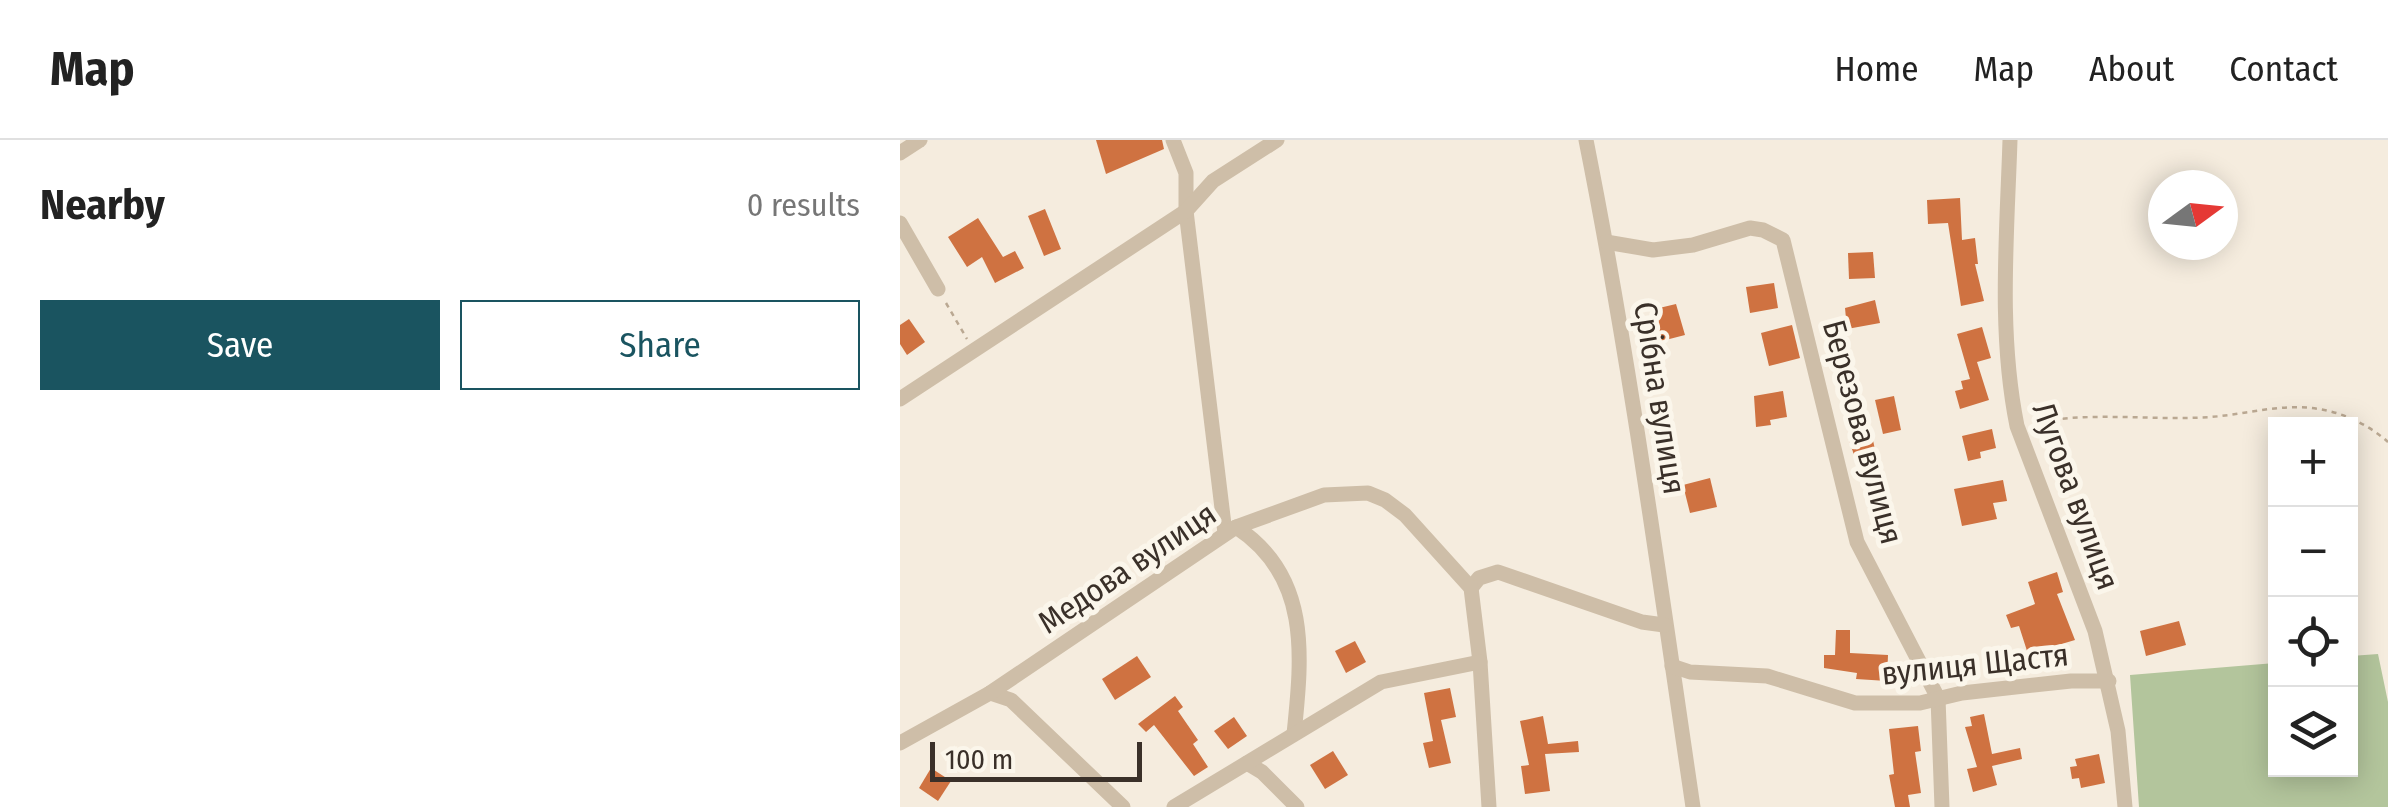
<!DOCTYPE html>
<html lang="en">
<head>
<meta charset="utf-8">
<style>
  body { margin:0; font-family:"Fira Sans Condensed",sans-serif; background:#f2f2f2; color:#222 }
  .controls { position:absolute; right:30px; bottom:30px; display:grid; overflow:hidden; border-radius:0px; box-shadow:0 5px 25px #0003 }
  .controls button { width:90px; height:90px; display:grid; place-items:center; padding:0; border:0; border-bottom:2px solid #e0e0e0; background:#fff; color:#222; font:50px sans-serif }
  .compass { position:absolute; left:1248px; top:30px; width:90px; height:90px; border-radius:50%; background:#fff; box-shadow:0 5px 25px #0003; rotate:75deg }
  .scale { position:absolute; left:30px; bottom:25px; width:212px; box-sizing:border-box; padding-left:10px; border:5px solid #3a3029; border-top:0; font-size:28px; line-height:35px; white-space:nowrap; color:#3a3029; -webkit-text-stroke:8px #fbf6eb; paint-order:stroke }
  .list { margin:0; padding:0; list-style:none }
  h2 { display:flex; justify-content:space-between; align-items:center; height:130px; margin:0; padding:0 40px; font-size:42px }
  h2 small { font-size:32px; font-weight:400; color:#767676 }
  .actions { display:flex; gap:20px; padding:30px 40px }
  .actions a { flex:1; padding:22px 0; border:2px solid #1a5460; border-radius:0px; text-align:center; font-size:35px; color:#1a5460 }
  .actions .main { background:#1a5460; color:#fff }
  .icon { flex:none; width:55px; height:55px; fill:none; stroke:currentColor; stroke-width:2; stroke-linecap:round; stroke-linejoin:round }
  .map { position:relative; flex:none; width:1488px; height:667px; overflow:hidden }
  header { display:flex; align-items:center; gap:60px; box-sizing:border-box; height:140px; padding:0 50px; background:#fff; border-bottom:2px solid #e0e0e0 }
  header strong { font-size:48px }
  nav { display:flex; gap:55px; margin-inline-start:auto; font-size:35px }
  main { display:flex }
  aside { flex:1; background:#fff }
  .map>svg:first-child { display:block }
  .green { fill:#b3c59c }
  .building { fill:#cf7241 }
  .lines { fill:none; stroke-linecap:round; stroke-linejoin:round }
  .path { stroke:#baa892; stroke-width:2.5; stroke-dasharray:5 5; stroke-linecap:butt }
  .minor { stroke:#cebea8; stroke-width:15 }
  .labels { text-anchor:middle; dominant-baseline:central; stroke-width:10; stroke-linejoin:round; paint-order:stroke }
  .street-label { font-size:32px; fill:#3a3029; stroke:#fbf6eb }
</style>
</head>
<body>
<header>
<strong>Map</strong>
<nav><a>Home</a><a>Map</a><a>About</a><a>Contact</a></nav>
</header>
<main>
<aside>
<h2>Nearby<small>0 results</small></h2>
<ul class="list">
</ul>
<div class="actions"><a class="main">Save</a><a>Share</a></div>
</aside>
<div class="map">
<svg width="1488" height="667" viewBox="0 0 1488 667">
  <rect width="100%" height="100%" fill="#f5ecde"/>
  <path class="green" d="M 1478,514 L 1488,562 L 1488,667 L 1239,667 L 1230,535 L 1375,523 L 1376,630 L 1450,630 L 1451,516 Z"/>
  <g class="building">
    <path d="M 196,0 L 262,0 L 264,9 L 206,34 Z"/>
    <path d="M 1060,58 L 1062,100 L 1075,98 L 1078,124 L 1075,124 L 1084,161 L 1061,166 L 1048,83 L 1028,84 L 1027,60 Z"/>
    <path d="M 145,69 L 161,109 L 144,116 L 128,76 Z"/>
    <path d="M 78,78 L 103,117 L 115,111 L 124,128 L 95,143 L 82,117 L 67,127 L 48,97 Z"/>
    <path d="M 973,112 L 975,138 L 949,139 L 948,113 Z"/>
    <path d="M 874,143 L 878,168 L 850,173 L 846,147 Z"/>
    <path d="M 975,160 L 980,183 L 947,189 L 945,168 Z"/>
    <path d="M 776,164 L 785,195 L 754,203 L 749,183 L 758,180 L 755,169 Z"/>
    <path d="M 9,179 L 25,202 L 7,215 L 0,204 L 0,185 Z"/>
    <path d="M 892,185 L 900,218 L 869,226 L 861,193 Z"/>
    <path d="M 1082,187 L 1091,218 L 1077,222 L 1089,260 L 1060,269 L 1055,251 L 1063,249 L 1061,241 L 1070,239 L 1057,194 Z"/>
    <path d="M 883,251 L 887,277 L 870,280 L 871,285 L 856,287 L 854,256 Z"/>
    <path d="M 994,256 L 1001,290 L 983,294 L 975,260 Z"/>
    <path d="M 1092,289 L 1096,308 L 1080,312 L 1081,318 L 1068,321 L 1062,296 Z"/>
    <path d="M 971,291 L 977,319 L 957,324 L 948,297 Z"/>
    <path d="M 810,338 L 817,367 L 790,373 L 783,345 Z"/>
    <path d="M 1103,340 L 1107,361 L 1093,363 L 1097,379 L 1062,386 L 1054,349 Z"/>
    <path d="M 1157,432 L 1163,452 L 1157,454 L 1175,500 L 1128,514 L 1119,486 L 1111,488 L 1106,475 L 1135,464 L 1128,442 Z"/>
    <path d="M 1279,481 L 1286,505 L 1246,516 L 1240,491 Z"/>
    <path d="M 936,490 L 950,490 L 950,513 L 988,515 L 987,541 L 956,539 L 957,533 L 924,528 L 924,515 L 935,515 Z"/>
    <path d="M 455,501 L 466,522 L 446,533 L 435,511 Z"/>
    <path d="M 237,516 L 251,537 L 215,560 L 202,539 Z"/>
    <path d="M 550,548 L 556,577 L 541,580 L 551,623 L 529,628 L 523,603 L 533,601 L 524,553 Z"/>
    <path d="M 275,556 L 283,567 L 278,571 L 298,600 L 293,604 L 308,627 L 294,636 L 254,585 L 246,592 L 238,584 Z"/>
    <path d="M 1084,574 L 1092,614 L 1120,608 L 1122,619 L 1092,626 L 1097,645 L 1073,652 L 1067,629 L 1077,627 L 1065,587 L 1072,586 L 1070,577 Z"/>
    <path d="M 643,576 L 648,604 L 678,601 L 679,612 L 645,614 L 650,651 L 625,654 L 621,626 L 629,625 L 620,581 Z"/>
    <path d="M 334,577 L 347,596 L 328,609 L 314,591 Z"/>
    <path d="M 1018,586 L 1021,611 L 1015,612 L 1021,653 L 1008,655 L 1010,667 L 995,667 L 989,635 L 994,634 L 989,589 Z"/>
    <path d="M 433,611 L 448,635 L 425,649 L 410,625 Z"/>
    <path d="M 1199,614 L 1205,643 L 1181,648 L 1179,638 L 1172,639 L 1170,627 L 1177,626 L 1175,619 Z"/>
    <path d="M 31,628 L 51,641 L 38,661 L 19,648 Z"/>
  </g>
  <g class="lines">
    <g class="path">
      <path d="M 46,163 L 67,199"/>
      <path d="M 1133,283 C 1192,271 1252,281 1311,277 C 1347,274 1383,263 1419,269 C 1444,273 1469,285 1488,302"/>
    </g>
    <g class="minor">
      <path d="M 273,0 L 286,33 L 286,71 L 325,393"/>
      <path d="M 686,0 C 730,221 760,444 793,667"/>
      <path d="M 1110,0 C 1107,95 1098,192 1117,286 L 1195,491 L 1218,591 L 1225,667"/>
      <path d="M 0,13 L 20,0"/>
      <path d="M 0,83 L 38,149"/>
      <path d="M 706,102 L 753,110 L 793,105 L 850,88 L 863,90 L 883,100 L 957,402 L 1038,558 L 1042,667"/>
      <path d="M 0,259 L 286,71 L 313,41 L 377,0"/>
      <path d="M 336,387 C 411,436 402,516 394,594"/>
      <path d="M 571,448 L 579,438 L 598,432 L 742,482 L 764,485"/>
      <path d="M 772,526 L 790,532 L 867,536 L 955,563 L 1020,563 L 1062,553 L 1171,541 L 1209,541"/>
      <path d="M 90,553 L 111,560 L 223,667"/>
      <path d="M 0,603 L 90,553 L 336,387 L 424,355 L 468,353 L 485,360 L 505,375 L 571,448 L 580,522 L 589,667"/>
      <path d="M 347,623 L 362,632 L 397,667"/>
      <path d="M 274,667 L 481,542 L 580,522"/>
    </g>
  </g>
  <g class="labels">
    <g class="street-label">
      <text transform="translate(760 258) rotate(81)">Срібна вулиця</text>
      <text transform="translate(963 292) rotate(75)">Березова вулиця</text>
      <text transform="translate(1176 356) rotate(70)">Лугова вулиця</text>
      <text transform="translate(227 428) rotate(-34)">Медова вулиця</text>
      <text transform="translate(1075 524) rotate(-6)">вулиця Щастя</text>
    </g>
  </g>
</svg>
<div class="controls">
<button>+</button>
<button>−</button>
<button><svg class="icon" aria-label="locate" viewBox="0 0 24 24"><circle cx="12" cy="12" r="6"/><path d="M12 2v4M12 18v4M2 12h4M18 12h4"/></svg></button>
<button><svg class="icon" aria-label="layers" viewBox="0 0 24 24"><path d="M12 4l9 5-9 5-9-5zM3 14l9 5 9-5"/></svg></button>
</div>
<svg class="compass" viewBox="-18 -18 36 36"><path d="M0-13l5 13h-10z" fill="#e53935"/><path d="M0 13l5-13h-10z" fill="#767676"/></svg>
<div class="scale">100 m</div>
</div>
</main>
</body>
</html>
